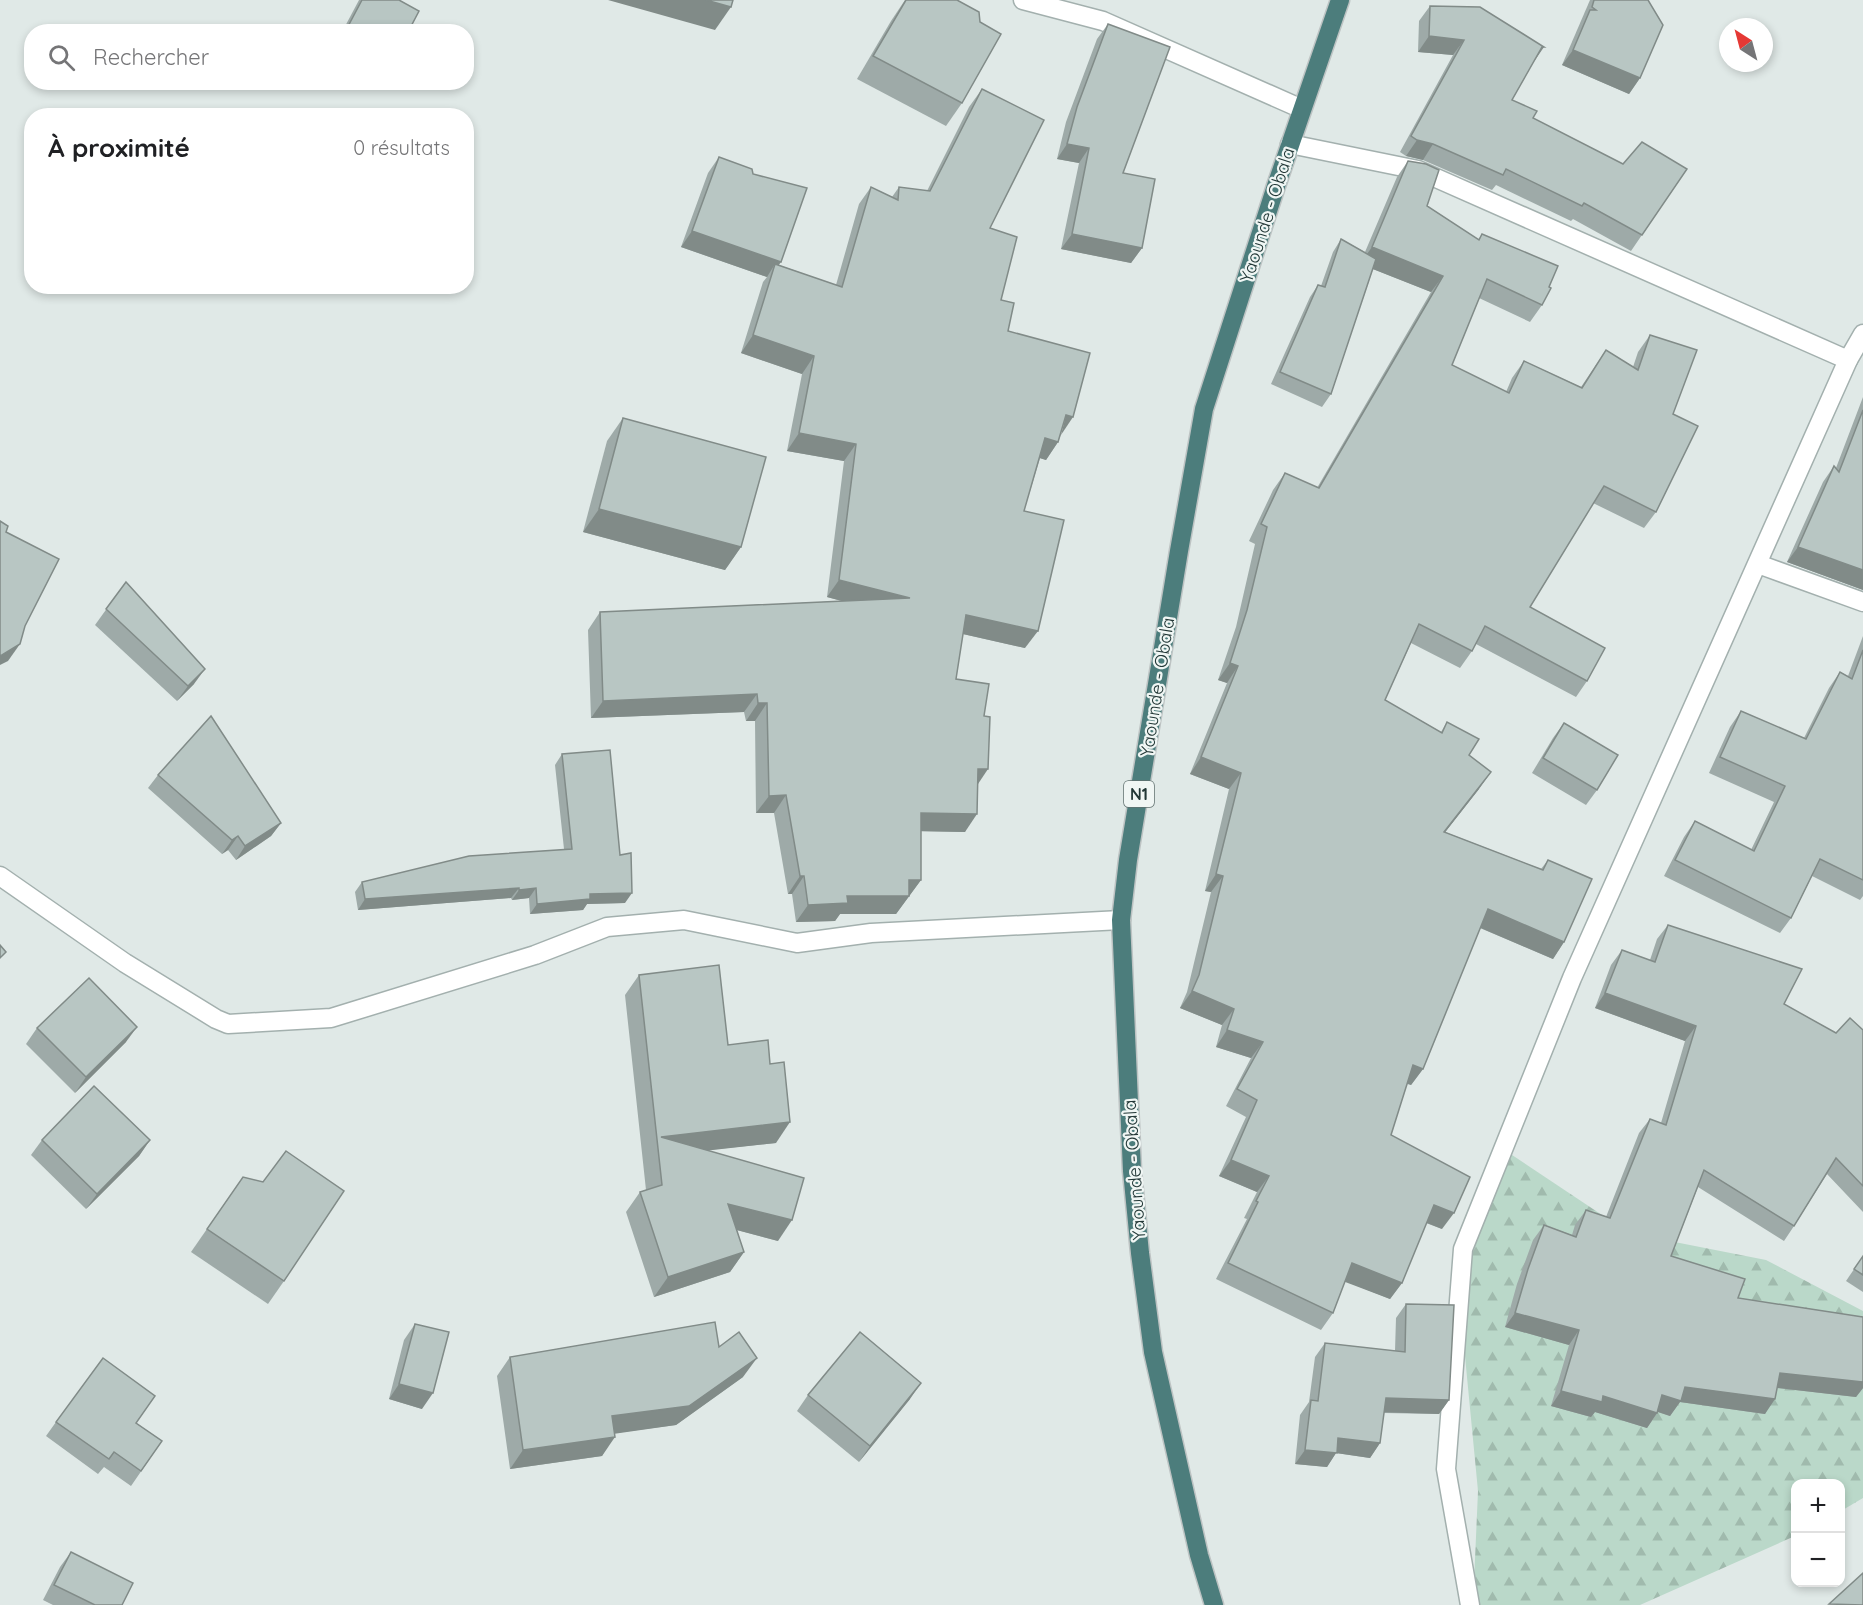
<!DOCTYPE html>
<html lang="fr">
<head>
<meta charset="utf-8">
<style>
  body { margin:0; font-family:Quicksand,sans-serif; background:#f6f6f6; color:#202124 }
  .controls { position:absolute; right:18px; bottom:18px; display:grid; overflow:hidden; border-radius:12px; box-shadow:0 3px 9px #0003 }
  .controls button { width:54px; height:54px; display:grid; place-items:center; padding:0; border:0; border-bottom:2px solid #e0e0e0; background:#fff; color:#202124; font:30px sans-serif }
  .compass { position:absolute; left:1719px; top:18px; width:54px; height:54px; border-radius:50%; background:#fff; box-shadow:0 3px 9px #0003; rotate:324deg }
  .list { margin:0; padding:0; list-style:none }
  h2 { display:flex; justify-content:space-between; align-items:center; height:78px; margin:0; padding:0 24px; font-size:26px }
  h2 small { font-size:20px; font-weight:400; color:#757577 }
  .icon { flex:none; width:33px; height:33px; fill:none; stroke:currentColor; stroke-width:2; stroke-linecap:round; stroke-linejoin:round }
  .map { position:relative; flex:none; width:1863px; height:1605px; overflow:hidden }
  .search { position:absolute; background:#fff; box-shadow:0 3px 9px #0003; left:24px; top:24px; width:450px; height:66px; display:flex; align-items:center; gap:15px; box-sizing:border-box; padding:0 21px; border-radius:24px; color:#757577; font-size:22px }
  .panel { position:absolute; background:#fff; box-shadow:0 3px 9px #0003; left:24px; top:108px; width:450px; height:186px; border-radius:24px }
  .map>svg:first-child { display:block }
  .forest { fill:url(#forest-firs) }
  .lines { fill:none; stroke-linecap:round; stroke-linejoin:round }
  .minor-casing { stroke:#a3b0ae; stroke-width:21 }
  .trunk-casing { stroke:#bdc3c3; stroke-width:21 }
  .minor { stroke:#fff; stroke-width:18 }
  .trunk { stroke:#4c7d7c; stroke-width:18 }
  .wall { fill:#9eaaa8 }
  .shaded-wall { fill:#818b88 }
  .building { fill:#b8c6c3; stroke:#818b88; stroke-width:1.5 }
  .labels { text-anchor:middle; dominant-baseline:central; stroke-width:4.5; stroke-linejoin:round; paint-order:stroke }
  .shield { fill:#f0f6f4; stroke:#60706f; stroke-width:1.5 }
  .shield-label { font-size:16px; font-weight:bold; fill:#223736 }
  .street-label { font-size:18px; fill:#223736; stroke:#f0f6f4 }
</style>
</head>
<body>
<div class="map">
<svg width="1863" height="1605" viewBox="0 0 1863 1605">
  <defs>
    <pattern id="forest-firs" width="22" height="20" patternUnits="userSpaceOnUse" patternTransform="scale(1.5)"><rect width="22" height="20" fill="#bad8c9"/><path d="M5 1l3.5 6h-7zM16 11l3.5 6h-7z" fill="#a0baad"/></pattern>
  </defs>
  <rect width="100%" height="100%" fill="#e0e9e7"/>
  <path class="forest" d="M 1503,1149 L 1629,1233 L 1766,1260 L 1863,1311 L 1863,1498 L 1841,1511 L 1840,1484 L 1796,1484 L 1795,1536 L 1640,1605 L 1473,1605 L 1478,1491 L 1458,1284 Z"/>
  <g class="lines">
    <g class="minor-casing">
      <g id="minor">
        <path d="M 1023,0 L 1103,21 L 1302,109"/>
        <path d="M 1290,144 L 1418,170 L 1848,360"/>
        <path d="M 1758,564 L 1863,602"/>
        <path d="M 0,876 L 125,963 L 216,1019 L 228,1024 L 331,1018 L 535,955 L 607,927 L 684,920 L 797,943 L 871,933 L 1121,920"/>
        <path d="M 1470,1605 L 1446,1469 L 1463,1249 L 1572,978 L 1848,360 L 1863,334"/>
      </g>
    </g>
    <g class="trunk-casing">
      <path id="trunk" d="M 1214,1605 L 1199,1555 L 1153,1352 L 1140,1253 L 1132,1171 L 1121,920 L 1128,860 L 1179,551 L 1204,409 L 1276,186 L 1340,0"/>
    </g>
    <use href="#minor" class="minor"/>
    <use href="#trunk" class="trunk"/>
  </g>
  <g class="wall">
    <path d="M 359,0 L 399,0 L 408,32 L 342,32 Z"/>
    <path d="M 905,0 L 962,103 L 946,126 L 857,79 L 891,21 Z"/>
    <path d="M 1590,0 L 1648,0 L 1640,78 L 1629,94 L 1562,65 Z"/>
    <path d="M 1430,6 L 1533,63 L 1512,100 L 1533,118 L 1623,164 L 1687,169 L 1631,251 L 1573,219 L 1571,221 L 1496,185 L 1492,190 L 1423,160 L 1406,156 L 1400,152 L 1453,55 L 1418,52 L 1419,21 Z"/>
    <path d="M 1108,24 L 1123,173 L 1142,248 L 1131,263 L 1061,249 L 1079,163 L 1057,159 L 1066,122 L 1097,39 Z"/>
    <path d="M 982,89 L 990,228 L 1001,300 L 1008,331 L 1061,434 L 1058,442 L 1046,460 L 1040,458 L 1024,511 L 1025,648 L 963,634 L 956,679 L 984,716 L 978,784 L 965,832 L 921,831 L 921,880 L 896,914 L 840,914 L 835,921 L 796,922 L 792,894 L 788,894 L 774,813 L 756,813 L 755,721 L 746,721 L 744,712 L 591,718 L 588,630 L 600,612 L 842,601 L 827,597 L 844,461 L 787,451 L 802,374 L 741,353 L 763,282 L 767,277 L 681,247 L 708,173 L 719,157 L 753,174 L 779,265 L 836,285 L 859,204 L 871,187 L 892,197 L 899,187 L 927,191 L 969,107 Z"/>
    <path d="M 1408,161 L 1427,206 L 1478,240 L 1482,234 L 1549,287 L 1542,305 L 1530,322 L 1479,298 L 1452,365 L 1506,392 L 1512,378 L 1524,361 L 1581,387 L 1606,350 L 1633,367 L 1638,352 L 1650,335 L 1673,414 L 1656,512 L 1644,528 L 1593,503 L 1530,607 L 1587,681 L 1576,697 L 1476,644 L 1472,651 L 1460,668 L 1411,643 L 1385,700 L 1441,732 L 1447,722 L 1469,755 L 1479,789 L 1445,832 L 1541,869 L 1548,860 L 1564,942 L 1553,959 L 1480,928 L 1423,1069 L 1411,1085 L 1407,1084 L 1391,1135 L 1442,1229 L 1426,1223 L 1402,1283 L 1390,1299 L 1345,1281 L 1333,1313 L 1321,1330 L 1216,1279 L 1247,1219 L 1244,1218 L 1257,1192 L 1219,1176 L 1246,1117 L 1226,1106 L 1251,1058 L 1216,1047 L 1222,1025 L 1180,1008 L 1187,992 L 1211,892 L 1205,891 L 1229,789 L 1190,774 L 1227,683 L 1218,680 L 1236,627 L 1255,544 L 1249,541 L 1273,490 L 1285,473 L 1317,488 L 1431,292 L 1373,269 L 1331,394 L 1322,407 L 1271,384 L 1310,297 L 1318,285 L 1321,286 L 1333,252 L 1341,239 L 1365,252 L 1397,177 Z"/>
    <path d="M 1863,397 L 1863,590 L 1787,562 L 1823,482 L 1834,466 L 1836,468 Z"/>
    <path d="M 623,418 L 741,547 L 725,570 L 583,532 L 607,441 Z"/>
    <path d="M 126,582 L 194,684 L 177,701 L 95,625 Z"/>
    <path d="M 1863,636 L 1863,896 L 1860,900 L 1812,876 L 1791,918 L 1780,933 L 1664,876 L 1684,837 L 1695,821 L 1751,850 L 1774,802 L 1709,773 L 1730,727 L 1741,711 L 1804,738 L 1829,688 L 1840,672 L 1848,676 Z"/>
    <path d="M 1564,723 L 1597,790 L 1586,805 L 1532,773 L 1553,738 Z"/>
    <path d="M 562,754 L 625,903 L 587,904 L 583,910 L 530,914 L 529,898 L 512,900 L 511,898 L 358,910 L 355,892 L 362,882 L 564,849 L 555,765 Z"/>
    <path d="M 158,775 L 281,823 L 271,836 L 236,860 L 228,850 L 222,854 L 148,788 Z"/>
    <path d="M 1668,925 L 1784,1004 L 1836,1033 L 1863,1030 L 1863,1212 L 1827,1174 L 1794,1226 L 1784,1241 L 1698,1187 L 1671,1256 L 1738,1298 L 1863,1317 L 1863,1388 L 1856,1397 L 1777,1388 L 1765,1414 L 1680,1402 L 1670,1416 L 1658,1412 L 1647,1428 L 1595,1412 L 1591,1417 L 1551,1406 L 1569,1345 L 1505,1327 L 1517,1284 L 1533,1240 L 1544,1225 L 1572,1235 L 1575,1225 L 1586,1210 L 1606,1217 L 1639,1133 L 1650,1119 L 1661,1123 L 1685,1041 L 1595,1008 L 1611,965 L 1622,950 L 1650,960 L 1657,939 Z"/>
    <path d="M 639,975 L 728,1045 L 776,1143 L 708,1150 L 778,1241 L 737,1230 L 744,1252 L 730,1272 L 654,1297 L 626,1212 L 640,1192 L 646,1190 L 625,995 Z"/>
    <path d="M 37,1028 L 126,1042 L 75,1093 L 26,1044 Z"/>
    <path d="M 42,1140 L 150,1140 L 139,1156 L 86,1209 L 31,1155 Z"/>
    <path d="M 243,1177 L 284,1281 L 268,1304 L 191,1252 Z"/>
    <path d="M 1863,1256 L 1863,1292 L 1846,1281 Z"/>
    <path d="M 1406,1304 L 1449,1400 L 1439,1414 L 1384,1413 L 1380,1443 L 1370,1458 L 1336,1453 L 1327,1467 L 1295,1464 L 1300,1415 L 1309,1402 L 1315,1357 L 1325,1343 L 1395,1351 L 1396,1318 Z"/>
    <path d="M 415,1324 L 422,1409 L 389,1399 L 404,1340 Z"/>
    <path d="M 719,1347 L 743,1377 L 676,1425 L 615,1433 L 602,1456 L 510,1469 L 497,1376 L 510,1357 Z"/>
    <path d="M 808,1395 L 910,1399 L 859,1462 L 797,1411 Z"/>
    <path d="M 56,1422 L 136,1423 L 162,1441 L 131,1486 L 104,1467 L 98,1474 L 46,1436 Z"/>
    <path d="M 71,1552 L 122,1605 L 53,1605 L 43,1600 L 60,1567 Z"/>
  </g>
  <g class="shaded-wall">
    <path d="M 608,0 L 706,0 L 731,7 L 715,30 Z"/>
    <path d="M 1429,36 L 1464,40 L 1453,55 L 1418,52 Z"/>
    <path d="M 1542,47 L 1544,47 L 1533,63 Z"/>
    <path d="M 1573,50 L 1640,78 L 1629,94 L 1562,65 Z"/>
    <path d="M 1417,140 L 1433,144 L 1423,160 L 1406,156 Z"/>
    <path d="M 1067,144 L 1089,148 L 1079,163 L 1057,159 Z"/>
    <path d="M 692,231 L 781,262 L 772,274 L 775,264 L 767,277 L 681,247 Z"/>
    <path d="M 1072,234 L 1142,248 L 1131,263 L 1061,249 Z"/>
    <path d="M 1372,247 L 1443,276 L 1431,292 L 1360,264 Z"/>
    <path d="M 753,335 L 814,356 L 802,374 L 741,353 Z"/>
    <path d="M 1066,415 L 1073,417 L 1061,435 Z"/>
    <path d="M 799,433 L 856,444 L 844,461 L 787,451 Z"/>
    <path d="M 1045,438 L 1058,442 L 1046,460 L 1033,456 Z"/>
    <path d="M 599,509 L 741,547 L 725,570 L 583,532 Z"/>
    <path d="M 1798,547 L 1863,570 L 1863,590 L 1787,562 Z"/>
    <path d="M 839,580 L 910,598 L 897,616 L 827,597 Z"/>
    <path d="M 966,615 L 1038,631 L 1025,648 L 954,632 Z"/>
    <path d="M 20,644 L 8,661 L 0,665 L 0,656 Z"/>
    <path d="M 1230,663 L 1238,666 L 1227,683 L 1218,680 Z"/>
    <path d="M 205,669 L 194,684 L 177,701 L 188,686 Z"/>
    <path d="M 757,694 L 744,712 L 591,718 L 603,701 Z"/>
    <path d="M 758,703 L 767,703 L 755,721 L 746,721 Z"/>
    <path d="M 1201,757 L 1241,773 L 1229,789 L 1190,774 Z"/>
    <path d="M 978,769 L 988,769 L 976,787 Z"/>
    <path d="M 1491,772 L 1479,789 L 1432,849 L 1444,832 Z"/>
    <path d="M 786,795 L 774,813 L 756,813 L 769,796 Z"/>
    <path d="M 921,813 L 977,814 L 965,832 L 909,831 Z"/>
    <path d="M 281,823 L 271,836 L 236,860 L 245,846 Z"/>
    <path d="M 238,836 L 228,850 L 222,854 L 232,840 Z"/>
    <path d="M 1216,874 L 1223,876 L 1211,892 L 1205,891 Z"/>
    <path d="M 800,876 L 804,876 L 792,894 L 788,894 Z"/>
    <path d="M 909,880 L 921,880 L 896,914 L 840,914 L 835,921 L 796,922 L 808,905 Z"/>
    <path d="M 519,888 L 511,898 L 358,910 L 365,899 Z"/>
    <path d="M 536,888 L 529,898 L 512,900 L 519,890 Z"/>
    <path d="M 632,893 L 625,903 L 587,904 L 583,910 L 530,914 L 537,904 L 590,894 Z"/>
    <path d="M 1488,909 L 1564,942 L 1553,959 L 1476,926 Z"/>
    <path d="M 1192,991 L 1234,1009 L 1222,1025 L 1180,1008 Z"/>
    <path d="M 1605,993 L 1696,1026 L 1685,1041 L 1595,1008 Z"/>
    <path d="M 137,1027 L 126,1042 L 75,1093 L 86,1077 Z"/>
    <path d="M 1227,1030 L 1263,1042 L 1251,1058 L 1216,1047 Z"/>
    <path d="M 1413,1065 L 1423,1069 L 1411,1085 L 1402,1081 Z"/>
    <path d="M 790,1122 L 776,1143 L 659,1156 L 661,1137 Z"/>
    <path d="M 150,1140 L 139,1156 L 86,1209 L 97,1194 Z"/>
    <path d="M 1231,1160 L 1269,1176 L 1257,1192 L 1219,1176 Z"/>
    <path d="M 728,1204 L 792,1220 L 778,1241 L 714,1224 Z"/>
    <path d="M 1434,1205 L 1454,1213 L 1442,1229 L 1422,1221 Z"/>
    <path d="M 744,1252 L 730,1272 L 654,1297 L 668,1277 Z"/>
    <path d="M 1352,1263 L 1402,1283 L 1390,1299 L 1340,1280 Z"/>
    <path d="M 1515,1313 L 1579,1330 L 1569,1345 L 1505,1327 Z"/>
    <path d="M 757,1358 L 743,1377 L 676,1425 L 599,1436 L 612,1416 Z"/>
    <path d="M 1780,1373 L 1863,1382 L 1863,1388 L 1856,1397 L 1769,1387 Z"/>
    <path d="M 921,1383 L 910,1399 L 859,1462 L 870,1446 Z"/>
    <path d="M 399,1384 L 433,1393 L 422,1409 L 389,1399 Z"/>
    <path d="M 1685,1387 L 1775,1399 L 1765,1414 L 1680,1402 L 1670,1416 L 1652,1410 L 1662,1395 Z"/>
    <path d="M 1561,1391 L 1603,1396 L 1657,1413 L 1647,1428 L 1595,1412 L 1591,1417 L 1551,1406 Z"/>
    <path d="M 1386,1398 L 1449,1400 L 1439,1414 L 1376,1412 Z"/>
    <path d="M 615,1437 L 602,1456 L 510,1469 L 523,1450 Z"/>
    <path d="M 1338,1438 L 1380,1443 L 1370,1458 L 1336,1453 L 1327,1467 L 1295,1464 L 1305,1450 Z"/>
  </g>
  <g class="building">
    <path d="M 362,0 L 399,0 L 419,11 L 408,32 L 345,32 Z"/>
    <path d="M 706,0 L 733,0 L 731,7 Z"/>
    <path d="M 906,0 L 957,0 L 979,12 L 980,22 L 1001,34 L 962,103 L 873,56 Z"/>
    <path d="M 1594,0 L 1648,0 L 1663,25 L 1640,78 L 1573,50 L 1590,10 L 1596,10 L 1592,7 Z"/>
    <path d="M 1430,6 L 1480,7 L 1544,47 L 1542,47 L 1512,100 L 1537,111 L 1533,118 L 1623,164 L 1642,142 L 1687,169 L 1642,235 L 1584,203 L 1582,206 L 1506,169 L 1503,175 L 1433,144 L 1417,140 L 1411,136 L 1464,40 L 1429,36 Z"/>
    <path d="M 1108,24 L 1170,47 L 1123,173 L 1155,179 L 1142,248 L 1072,234 L 1089,148 L 1067,144 L 1077,107 Z"/>
    <path d="M 982,89 L 1044,120 L 990,228 L 1017,237 L 1001,300 L 1014,303 L 1008,331 L 1090,353 L 1073,417 L 1066,415 L 1058,442 L 1045,438 L 1024,511 L 1064,520 L 1038,631 L 966,615 L 956,679 L 989,684 L 984,716 L 990,717 L 988,769 L 978,769 L 977,814 L 921,813 L 921,880 L 909,880 L 909,896 L 847,896 L 848,903 L 808,905 L 804,876 L 800,876 L 786,795 L 769,796 L 767,703 L 758,703 L 757,694 L 603,701 L 600,612 L 910,598 L 839,580 L 856,444 L 799,433 L 814,356 L 753,335 L 775,264 L 842,287 L 871,187 L 898,200 L 899,187 L 930,191 Z"/>
    <path d="M 719,157 L 752,169 L 753,174 L 807,188 L 781,262 L 692,231 Z"/>
    <path d="M 1408,161 L 1426,164 L 1439,170 L 1427,206 L 1479,240 L 1482,234 L 1558,266 L 1549,287 L 1551,288 L 1542,305 L 1487,279 L 1452,365 L 1509,393 L 1524,361 L 1582,388 L 1606,350 L 1638,370 L 1650,335 L 1697,350 L 1673,414 L 1698,426 L 1656,512 L 1604,486 L 1530,607 L 1605,648 L 1587,681 L 1485,626 L 1472,651 L 1419,624 L 1385,700 L 1442,733 L 1447,722 L 1479,739 L 1469,755 L 1491,772 L 1444,832 L 1543,870 L 1548,860 L 1592,879 L 1564,942 L 1488,909 L 1423,1069 L 1413,1065 L 1391,1135 L 1470,1177 L 1454,1213 L 1434,1205 L 1402,1283 L 1352,1263 L 1333,1313 L 1228,1263 L 1258,1202 L 1256,1201 L 1269,1176 L 1231,1160 L 1257,1100 L 1237,1089 L 1263,1042 L 1227,1030 L 1234,1009 L 1192,991 L 1199,975 L 1223,876 L 1216,874 L 1241,773 L 1201,757 L 1238,666 L 1230,663 L 1247,610 L 1267,527 L 1261,524 L 1285,473 L 1319,488 L 1443,276 L 1372,247 Z"/>
    <path d="M 1341,239 L 1376,259 L 1331,394 L 1280,372 L 1318,285 L 1325,287 Z"/>
    <path d="M 1863,410 L 1863,570 L 1798,547 L 1834,466 L 1839,472 Z"/>
    <path d="M 623,418 L 766,457 L 741,547 L 599,509 Z"/>
    <path d="M 0,521 L 8,526 L 6,532 L 59,559 L 25,626 L 20,644 L 0,656 Z"/>
    <path d="M 126,582 L 205,669 L 188,686 L 106,609 Z"/>
    <path d="M 1863,650 L 1863,880 L 1820,859 L 1791,918 L 1675,860 L 1695,821 L 1754,851 L 1785,786 L 1720,757 L 1741,711 L 1806,739 L 1840,672 L 1852,679 Z"/>
    <path d="M 211,716 L 281,823 L 245,846 L 238,836 L 232,840 L 158,775 Z"/>
    <path d="M 1564,723 L 1618,755 L 1597,790 L 1543,758 Z"/>
    <path d="M 610,750 L 620,855 L 631,853 L 632,893 L 590,894 L 590,899 L 537,904 L 536,888 L 519,890 L 519,888 L 365,899 L 362,882 L 469,856 L 572,849 L 562,754 Z"/>
    <path d="M 1668,925 L 1802,969 L 1784,1004 L 1836,1033 L 1850,1018 L 1863,1030 L 1863,1186 L 1836,1158 L 1794,1226 L 1704,1170 L 1671,1256 L 1745,1279 L 1738,1298 L 1863,1317 L 1863,1382 L 1780,1373 L 1775,1399 L 1685,1387 L 1681,1401 L 1662,1395 L 1657,1413 L 1603,1396 L 1602,1402 L 1561,1391 L 1579,1330 L 1515,1313 L 1528,1269 L 1544,1225 L 1576,1237 L 1586,1210 L 1610,1218 L 1650,1119 L 1666,1125 L 1696,1026 L 1605,993 L 1622,950 L 1655,962 Z"/>
    <path d="M 0,945 L 6,952 L 0,958 Z"/>
    <path d="M 719,965 L 728,1045 L 768,1040 L 770,1064 L 784,1062 L 790,1122 L 661,1137 L 804,1178 L 792,1220 L 728,1204 L 744,1252 L 668,1277 L 640,1192 L 662,1185 L 639,975 Z"/>
    <path d="M 89,978 L 137,1027 L 86,1077 L 37,1028 Z"/>
    <path d="M 94,1086 L 150,1140 L 97,1194 L 42,1140 Z"/>
    <path d="M 286,1151 L 344,1191 L 284,1281 L 207,1229 L 243,1177 L 263,1182 Z"/>
    <path d="M 1863,1256 L 1863,1275 L 1854,1269 Z"/>
    <path d="M 1406,1304 L 1454,1305 L 1449,1400 L 1386,1398 L 1380,1443 L 1338,1438 L 1337,1453 L 1305,1450 L 1311,1400 L 1318,1401 L 1325,1343 L 1405,1352 Z"/>
    <path d="M 715,1322 L 719,1347 L 739,1332 L 757,1358 L 689,1406 L 612,1416 L 615,1437 L 523,1450 L 510,1357 Z"/>
    <path d="M 415,1324 L 449,1332 L 433,1393 L 399,1384 Z"/>
    <path d="M 860,1332 L 921,1383 L 870,1446 L 808,1395 Z"/>
    <path d="M 103,1358 L 155,1396 L 136,1423 L 162,1441 L 141,1471 L 114,1452 L 109,1459 L 56,1422 Z"/>
    <path d="M 71,1552 L 133,1583 L 122,1605 L 95,1605 L 54,1585 Z"/>
    <path d="M 1863,1573 L 1863,1605 L 1829,1604 Z"/>
  </g>
  <g class="labels">
    <rect class="shield" x="1124" y="781" width="30" height="26" rx="4.5"/>
    <g class="shield-label">
      <text x="1139" y="794">N1</text>
    </g>
    <g class="street-label">
      <text transform="translate(1267 215) rotate(-72)">Yaounde - Obala</text>
      <text transform="translate(1157 687) rotate(-81)">Yaounde - Obala</text>
      <text transform="translate(1134 1170) rotate(-94)">Yaounde - Obala</text>
    </g>
  </g>
</svg>
<div class="controls">
<button>+</button>
<button>−</button>
</div>
<svg class="compass" viewBox="-18 -18 36 36"><path d="M0-13l5 13h-10z" fill="#e53935"/><path d="M0 13l5-13h-10z" fill="#757577"/></svg>
<div class="search"><svg class="icon" aria-label="search" viewBox="0 0 24 24"><circle cx="10" cy="10" r="6"/><path d="M15 15l6 6"/></svg>Rechercher</div>
<section class="panel">
<h2>À proximité<small>0 résultats</small></h2>
<ul class="list">
</ul>
</section>
</div>
</body>
</html>
